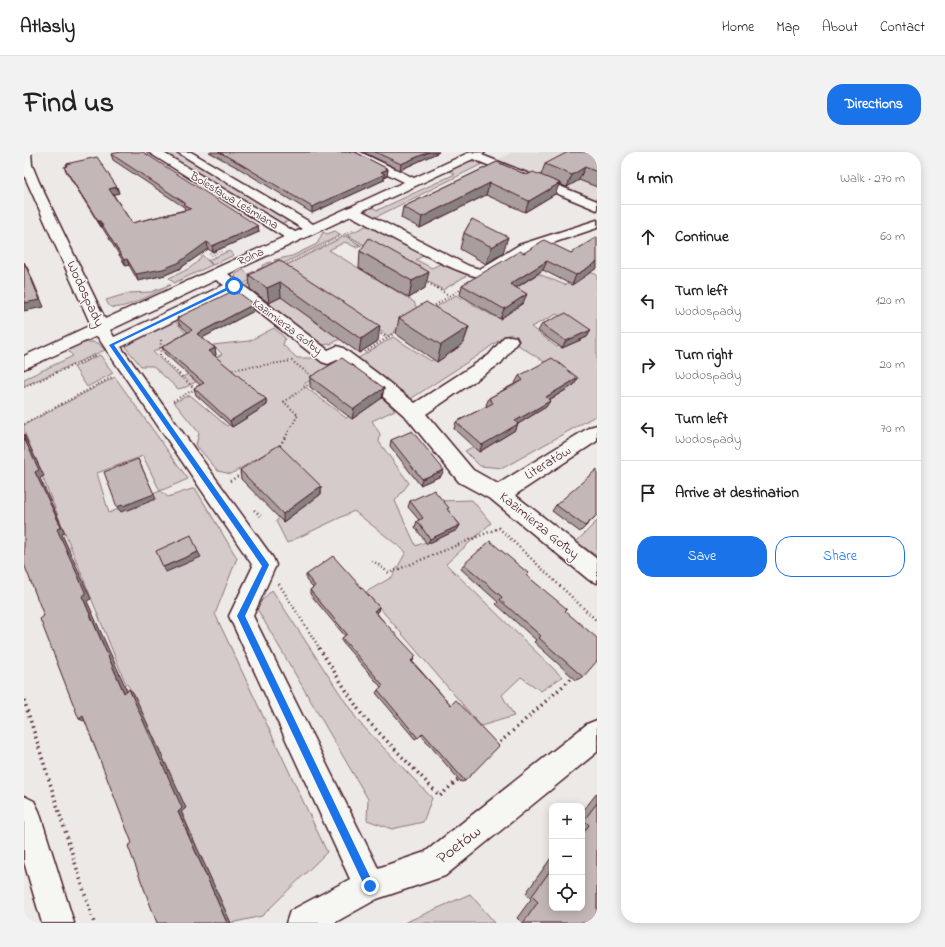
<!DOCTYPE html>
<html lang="en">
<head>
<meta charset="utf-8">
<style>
  body { margin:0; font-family:"Indie Flower",sans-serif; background:#f2f2f2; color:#222 }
  .controls { position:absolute; right:12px; bottom:12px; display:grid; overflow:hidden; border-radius:8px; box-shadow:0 2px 10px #0003 }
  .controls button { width:36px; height:36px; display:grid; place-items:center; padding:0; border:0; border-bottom:1px solid #e0e0e0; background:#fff; color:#222; font:20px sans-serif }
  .stop { position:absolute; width:12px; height:12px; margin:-9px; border:3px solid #1a73e8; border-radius:50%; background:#fff }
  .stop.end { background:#1a73e8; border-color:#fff; box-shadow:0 1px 4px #0008 }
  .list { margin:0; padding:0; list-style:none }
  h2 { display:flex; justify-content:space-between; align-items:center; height:52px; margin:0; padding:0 16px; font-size:17px }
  h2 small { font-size:13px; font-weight:400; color:#767676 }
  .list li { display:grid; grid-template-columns:26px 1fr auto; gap:12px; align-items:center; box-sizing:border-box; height:64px; padding:0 16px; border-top:1px solid #e0e0e0 }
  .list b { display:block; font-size:15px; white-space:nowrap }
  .list p { margin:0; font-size:13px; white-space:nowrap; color:#767676 }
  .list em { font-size:13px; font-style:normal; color:#767676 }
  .actions { display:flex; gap:8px; padding:12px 16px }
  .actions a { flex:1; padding:9px 0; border:1px solid #1a73e8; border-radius:16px; text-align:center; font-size:14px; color:#1a73e8 }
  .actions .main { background:#1a73e8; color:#fff }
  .icon { flex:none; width:22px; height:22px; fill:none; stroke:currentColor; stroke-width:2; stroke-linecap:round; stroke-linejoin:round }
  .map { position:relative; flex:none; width:573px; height:771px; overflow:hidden; border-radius:16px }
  header { display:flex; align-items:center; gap:24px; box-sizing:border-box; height:56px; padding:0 20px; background:#fff; border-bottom:1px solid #e0e0e0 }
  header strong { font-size:19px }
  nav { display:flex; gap:22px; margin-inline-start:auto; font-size:14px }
  .intro { display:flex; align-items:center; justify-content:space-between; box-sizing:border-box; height:96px; padding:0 24px }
  h1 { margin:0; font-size:28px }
  .button { padding:10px 18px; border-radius:16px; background:#1a73e8; color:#fff; font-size:14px; font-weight:700 }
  main { display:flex; gap:24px; padding:0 24px }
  aside { flex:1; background:#fff; border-radius:16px; box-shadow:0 2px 10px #0003 }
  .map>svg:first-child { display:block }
  .built { fill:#e0dad8 }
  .green { fill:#d4cbca; stroke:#8f757a; fill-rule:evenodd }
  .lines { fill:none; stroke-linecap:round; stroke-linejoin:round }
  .minor-casing { stroke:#4a1f2b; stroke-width:3 }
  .path-far3 { stroke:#4a1f2b; stroke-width:1.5; stroke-dasharray:0.5 2; stroke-linecap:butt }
  .path-far2 { stroke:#4a1f2b; stroke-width:2; stroke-dasharray:1 2.5; stroke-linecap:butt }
  .path-far1 { stroke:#4a1f2b; stroke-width:2.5; stroke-dasharray:1 3; stroke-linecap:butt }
  .path { stroke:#4a1f2b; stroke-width:3.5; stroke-dasharray:1.5 4; stroke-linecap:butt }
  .minor { fill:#f6f6f2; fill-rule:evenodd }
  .wall { fill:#a99d9d; stroke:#4a1f2b }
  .shaded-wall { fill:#898080; stroke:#4a1f2b }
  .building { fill:#c4b7b7; stroke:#4a1f2b }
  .route { fill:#1a73e8 }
  .labels { text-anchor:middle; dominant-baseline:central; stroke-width:3; stroke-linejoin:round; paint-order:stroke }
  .far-street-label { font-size:12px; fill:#4a1f2b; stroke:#f6f6f2 }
  .street-label { font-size:14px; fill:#4a1f2b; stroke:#f6f6f2 }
  .near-street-label { font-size:17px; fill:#4a1f2b; stroke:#f6f6f2 }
</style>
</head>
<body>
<header>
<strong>Atlasly</strong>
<nav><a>Home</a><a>Map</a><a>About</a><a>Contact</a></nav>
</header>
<div class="intro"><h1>Find us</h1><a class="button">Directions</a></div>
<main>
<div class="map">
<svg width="573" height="771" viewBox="0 0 573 771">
  <rect width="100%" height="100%" fill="#ece9e6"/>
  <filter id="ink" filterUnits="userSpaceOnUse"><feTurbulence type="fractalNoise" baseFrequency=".025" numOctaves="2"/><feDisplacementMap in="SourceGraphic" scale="8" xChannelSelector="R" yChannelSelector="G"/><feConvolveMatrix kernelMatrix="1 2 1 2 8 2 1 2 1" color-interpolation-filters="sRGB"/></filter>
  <g filter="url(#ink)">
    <path class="built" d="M 489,0 L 573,0 L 573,51 L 471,9 Z"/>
    <g class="green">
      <path d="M 136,0 L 153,0 L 265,68 L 265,69 L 256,72 Z"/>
      <path d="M 444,9 L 452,9 L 460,11 L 348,67 L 342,62 L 343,58 L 347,55 L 354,58 L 431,22 L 425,19 Z"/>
      <path d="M 346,72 L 403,101 L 392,108 L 408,116 L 420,110 L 445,122 L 419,138 L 323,83 Z"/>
      <path d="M 311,79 L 317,83 L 256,113 L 250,108 L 268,104 L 293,92 L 299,80 L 303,82 Z"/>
      <path d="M 321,84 L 336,93 L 331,95 L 321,90 L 305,98 L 390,150 L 395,161 L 364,184 L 259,115 Z"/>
      <path d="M 205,99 L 210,103 L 189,113 L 184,108 Z"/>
      <path d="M 178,103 L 188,113 L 150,131 L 145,126 C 158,120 171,116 178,103 Z"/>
      <path d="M 246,110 L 252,114 L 219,132 L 211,124 L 213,121 L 219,118 L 224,122 L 239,115 L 238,114 Z"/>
      <path d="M 255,117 L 246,137 L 316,187 L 307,192 L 296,193 L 218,135 Z"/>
      <path d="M 564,119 L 573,123 L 573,263 L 479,316 L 456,314 L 441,299 L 486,274 L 546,229 L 519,209 L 491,191 L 482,183 L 456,202 L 385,248 L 331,208 L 369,185 L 407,209 L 438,189 L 407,158 L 432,143 L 471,165 L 496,149 L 465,130 L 492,126 L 503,128 L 515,122 L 541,133 ZM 533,162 L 562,183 L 533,195 L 507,175 Z"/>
      <path d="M 145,133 L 147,133 C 134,139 100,159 87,155 C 84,154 84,151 82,148 L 105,141 L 127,140 Z"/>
      <path d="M 151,169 L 163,182 L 129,200 L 157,226 L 198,202 L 189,193 L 225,189 L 250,176 L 261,186 L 259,193 L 273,206 L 297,206 L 311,211 L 279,233 L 322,266 L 358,246 L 371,258 L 348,269 L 356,282 L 355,290 L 385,331 L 371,349 L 392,394 L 431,377 L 416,349 L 448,348 L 467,371 L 422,412 L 538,525 L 517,539 L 497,525 L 478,543 L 490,564 L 457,574 L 342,440 L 368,425 L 382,400 L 330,359 L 263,391 L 252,369 L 295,337 L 252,295 L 207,322 L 194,319 L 172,293 L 175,281 L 150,250 L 166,243 L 203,274 L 240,251 L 202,214 L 162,235 L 154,237 L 129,214 L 117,214 L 103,197 L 102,193 Z"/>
      <path d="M 68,190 L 74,191 L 81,198 L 0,234 L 0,227 L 49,204 L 43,198 L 59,191 Z"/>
      <path d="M 76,203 L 89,221 L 63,235 L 50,215 Z"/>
      <path d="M 91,225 L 164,327 L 136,339 L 144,345 L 171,336 L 213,406 L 191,462 L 303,700 L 238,764 L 207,771 L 205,771 L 105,535 L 101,530 L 0,279 L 0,273 ZM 119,304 L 136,339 L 85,361 L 73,321 Z"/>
      <path d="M 573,369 L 573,404 L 552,390 Z"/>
      <path d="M 248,438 L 334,569 L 408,646 L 399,670 L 368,677 L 343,668 L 344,647 L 232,455 Z"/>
      <path d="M 446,742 L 471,771 L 380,771 Z"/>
    </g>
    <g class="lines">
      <g class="minor-casing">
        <g id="minor">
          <path d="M 0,0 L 7,0 L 8,13 L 15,30 L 81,167 L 260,85 L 124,0 L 138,0 L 271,80 L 279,77 L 153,0 L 167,0 L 289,72 L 380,30 L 323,2 L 321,0 L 336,0 L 390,26 L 444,1 L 461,0 L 458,3 L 573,49 L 573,58 L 449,7 L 338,59 L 445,114 L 456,117 L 495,93 L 573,68 L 573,76 L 505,99 L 463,125 C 443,130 351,76 327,64 L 204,122 L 304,198 L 313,194 L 319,196 L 353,221 L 391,251 L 465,203 L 480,185 L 486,184 L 492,185 L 494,189 L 477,211 L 402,262 L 449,318 L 474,332 L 566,275 L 573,273 L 573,289 L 491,343 L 573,407 L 573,431 L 565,428 L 468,348 L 435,330 L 383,266 L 341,229 L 313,208 L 304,212 L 298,210 L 209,140 L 97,195 L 249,406 L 252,413 L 229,464 L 354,716 L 401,700 L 563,572 L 573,568 L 573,600 L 421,724 L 353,747 L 310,771 L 262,771 L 266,759 L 326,727 L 205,464 L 229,414 L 73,184 L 0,217 L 0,204 L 67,173 L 0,23 ZM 192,128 L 200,133 L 90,185 L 86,178 Z"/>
          <path d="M 0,644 L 10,649 L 15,659 L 50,771 L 18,771 L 0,710 Z"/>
        </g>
      </g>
      <g class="path-far3">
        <path d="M 320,82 L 341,95"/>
        <path d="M 332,96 L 338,93"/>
        <path d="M 186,101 L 188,103 L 198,99"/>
        <path d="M 259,114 L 329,78"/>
      </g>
      <g class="path-far2">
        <path d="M 401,129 L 426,144"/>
        <path d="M 408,155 L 439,136"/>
        <path d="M 354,180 L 363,186"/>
        <path d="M 137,188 L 136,204 L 171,237"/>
        <path d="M 341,200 L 374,179"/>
        <path d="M 205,218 L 268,209 L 289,225"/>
        <path d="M 0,235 L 73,203"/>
        <path d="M 149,249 L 173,236"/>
        <path d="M 0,272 L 88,225"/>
        <path d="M 261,286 L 274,263 L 260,250 L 288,230"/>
      </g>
      <g class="path-far1">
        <path d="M 254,297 L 261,285"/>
        <path d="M 206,329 L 219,321"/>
        <path d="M 230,358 L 239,366"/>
        <path d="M 348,408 L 365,421 L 475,376 L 573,469"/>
        <path d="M 255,432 L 296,497"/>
      </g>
      <g class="path">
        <path d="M 295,496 L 338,563 L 416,644 L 437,625"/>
        <path d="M 0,548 L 70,771"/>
        <path d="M 472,594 L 550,524"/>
      </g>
      <use href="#minor" class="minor"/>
    </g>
    <g class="wall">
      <path d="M 185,0 L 331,0 L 364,17 L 363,24 L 360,25 L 360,28 L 288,61 L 216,17 Z"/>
      <path d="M 339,0 L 415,0 L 376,18 Z"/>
      <path d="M 573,0 L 573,35 L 555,28 L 543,35 L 535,32 L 531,42 L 501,60 L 462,43 L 396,76 L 377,66 L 379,55 L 473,10 L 503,23 L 517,23 L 521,12 Z"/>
      <path d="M 87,2 L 234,74 L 235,80 L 189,100 L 184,97 L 155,117 L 141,123 L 114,129 L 105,113 L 102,114 L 78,75 L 77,75 L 43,21 L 40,15 L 43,14 L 42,12 L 93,35 L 95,41 L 89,42 L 108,71 L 161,58 L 160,55 L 89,8 Z"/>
      <path d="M 448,67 L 479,101 L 462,112 L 436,97 L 440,81 Z"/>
      <path d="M 573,85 L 548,133 L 519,118 L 492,136 L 499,151 L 476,167 L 436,143 L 438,133 L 500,101 L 547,101 Z"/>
      <path d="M 336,99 L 401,136 L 385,146 L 335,116 Z"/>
      <path d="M 255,108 L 354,189 L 335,201 L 257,145 L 245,151 L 226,137 L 225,123 Z"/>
      <path d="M 230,159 L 178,186 L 191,196 L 192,203 L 190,204 L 242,247 L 243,253 L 208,275 L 172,243 L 170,236 L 176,233 L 140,201 L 138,195 L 164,180 L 155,172 L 153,166 Z"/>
      <path d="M 375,166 L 445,175 L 439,192 L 413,210 L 372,182 Z"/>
      <path d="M 518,172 L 567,178 L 563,185 L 538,196 L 514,179 Z"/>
      <path d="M 495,224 L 554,226 L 550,233 L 525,248 L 522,255 L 494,272 L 491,278 L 455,300 L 430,277 L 432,270 L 463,254 L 462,253 L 465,246 L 492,231 L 491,231 Z"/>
      <path d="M 286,225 L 360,236 L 358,246 L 328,267 L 286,235 Z"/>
      <path d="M 367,288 L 417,324 L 396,333 L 366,294 Z"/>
      <path d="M 216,318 L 297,334 L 297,342 L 259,370 L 217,327 Z"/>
      <path d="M 386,349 L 424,358 L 436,373 L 433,378 L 403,392 L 391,375 L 393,369 L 395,368 L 384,355 Z"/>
      <path d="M 532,353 L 573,363 L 556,380 L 528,359 Z"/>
      <path d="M 440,412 L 502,423 L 541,459 L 559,525 L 552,528 L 510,490 L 512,488 L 472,452 L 474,450 L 437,417 Z"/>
      <path d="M 282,423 L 355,455 L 354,459 L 352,460 L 390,508 L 388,509 L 427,553 L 432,548 L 441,629 L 437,630 L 397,583 L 391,587 L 352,541 L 354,538 L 357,535 L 318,490 L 318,486 L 321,484 L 286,442 L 286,438 L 289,436 L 282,428 Z"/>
      <path d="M 573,641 L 573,771 L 498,771 L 493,766 L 507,747 L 502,741 L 527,706 L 528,706 L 528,756 L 558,756 L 558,660 Z"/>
    </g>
    <g class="shaded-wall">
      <path d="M 405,0 L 415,0 L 376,18 L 377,12 Z"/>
      <path d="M 561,15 L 555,28 L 543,35 L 548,23 Z"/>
      <path d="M 364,17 L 363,24 L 360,25 L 360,28 L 288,61 L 288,55 Z"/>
      <path d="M 466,31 L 462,43 L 396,76 L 398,65 Z"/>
      <path d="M 536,31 L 531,42 L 501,60 L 505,49 Z"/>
      <path d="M 93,35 L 95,41 L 87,43 L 85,37 Z"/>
      <path d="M 74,69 L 76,69 L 78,75 L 77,75 Z"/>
      <path d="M 234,74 L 235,80 L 189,100 L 188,94 Z"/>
      <path d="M 484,85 L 479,101 L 462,112 L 468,95 Z"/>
      <path d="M 183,90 L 184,97 L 155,117 L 141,123 L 114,129 L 112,122 Z"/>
      <path d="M 103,107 L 105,113 L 102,114 L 100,108 Z"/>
      <path d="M 523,109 L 519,118 L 482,142 L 486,132 Z"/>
      <path d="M 0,110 L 4,117 L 20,155 L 0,159 Z"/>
      <path d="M 573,110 L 573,116 L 548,133 L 552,123 Z"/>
      <path d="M 405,120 L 401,136 L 385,146 L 388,129 Z"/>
      <path d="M 256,130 L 257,145 L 245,151 L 243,136 Z"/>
      <path d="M 503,142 L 499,151 L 476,167 L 480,157 Z"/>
      <path d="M 230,152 L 230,159 L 174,188 L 173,182 Z"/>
      <path d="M 356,174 L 354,189 L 335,201 L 337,187 Z"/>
      <path d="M 445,175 L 439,192 L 413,210 L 417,193 Z"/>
      <path d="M 567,178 L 563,185 L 538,196 L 542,189 Z"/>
      <path d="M 191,196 L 192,203 L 186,206 L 185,199 Z"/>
      <path d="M 554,226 L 550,233 L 518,252 L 522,245 Z"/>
      <path d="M 360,236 L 358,246 L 328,267 L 330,257 Z"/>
      <path d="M 242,247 L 243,253 L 208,275 L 206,269 Z"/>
      <path d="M 526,249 L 522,255 L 494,272 L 491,278 L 455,300 L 458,293 L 491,269 Z"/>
      <path d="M 0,282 L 20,324 L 16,326 L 41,381 L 38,382 L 67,447 L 63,449 L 105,543 L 100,541 L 58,444 L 11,320 L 0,286 Z"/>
      <path d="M 114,307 L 132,347 L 102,359 L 102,358 L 97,360 L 93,355 Z"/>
      <path d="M 420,318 L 417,324 L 396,333 L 398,327 Z"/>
      <path d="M 297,334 L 297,342 L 259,370 L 259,362 Z"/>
      <path d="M 436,373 L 433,378 L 403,392 L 406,387 Z"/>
      <path d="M 174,400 L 177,405 L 142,420 L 139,415 Z"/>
      <path d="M 355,455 L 354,459 L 349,463 L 350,459 Z"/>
      <path d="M 105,537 L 109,540 L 162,656 L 157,660 L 207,771 L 203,771 L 154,660 Z"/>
      <path d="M 59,564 L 65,566 L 60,569 L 55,567 Z"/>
    </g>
    <g class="building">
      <path d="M 97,0 L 119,0 L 234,74 L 188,94 L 183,90 L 154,111 L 139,117 L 112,122 L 103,107 L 100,108 L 76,69 L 74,69 L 40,15 L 43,14 L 42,12 L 73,5 L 93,35 L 85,37 L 108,71 L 167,57 L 159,52 L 161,51 L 87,2 Z"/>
      <path d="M 195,0 L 331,0 L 364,17 L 357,20 L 361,22 L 288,55 L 215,11 Z"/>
      <path d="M 351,0 L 405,0 L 377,12 Z"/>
      <path d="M 544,0 L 573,0 L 573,20 L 561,15 L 548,23 L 521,12 Z"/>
      <path d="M 473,10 L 503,23 L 509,20 L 536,31 L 505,49 L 466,31 L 398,65 L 379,55 Z"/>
      <path d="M 448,67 L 484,85 L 468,95 L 440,81 Z"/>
      <path d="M 573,85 L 573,110 L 552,123 L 523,109 L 486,132 L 503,142 L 480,157 L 438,133 L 496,99 L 500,101 L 520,88 L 547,101 Z"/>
      <path d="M 345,86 L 405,120 L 388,129 L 336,99 Z"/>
      <path d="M 255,108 L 356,174 L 337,187 L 256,130 L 243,136 L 225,123 Z"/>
      <path d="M 0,110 L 16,148 L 0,151 Z"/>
      <path d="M 211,138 L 230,152 L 173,182 L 191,196 L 185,199 L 242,247 L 206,269 L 170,236 L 180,231 L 138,195 L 168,178 L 153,166 Z"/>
      <path d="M 402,150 L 445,175 L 417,193 L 375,166 Z"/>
      <path d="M 542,161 L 567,178 L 542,189 L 518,172 Z"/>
      <path d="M 318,206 L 360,236 L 330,257 L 286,225 Z"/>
      <path d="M 528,206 L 554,226 L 522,245 L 526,249 L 491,269 L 494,272 L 458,293 L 432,270 L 469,251 L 465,246 L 499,228 L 495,224 Z"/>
      <path d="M 388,279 L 420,318 L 398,327 L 367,288 Z"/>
      <path d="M 0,286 L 15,318 L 11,320 L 37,375 L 33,377 L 62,442 L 58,444 L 100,541 L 105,537 L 158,656 L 154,660 L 203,771 L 133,771 L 104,694 L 108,691 L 59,564 L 55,567 L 16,467 L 20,464 L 0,412 Z"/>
      <path d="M 255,293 L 297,334 L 259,362 L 216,318 Z"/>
      <path d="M 114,307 L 130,342 L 99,354 L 98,353 L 93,355 L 80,320 Z"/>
      <path d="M 573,317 L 573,363 L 561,374 L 532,353 Z"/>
      <path d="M 410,338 L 425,356 L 423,357 L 436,373 L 406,387 L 393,369 L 399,366 L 386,349 Z"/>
      <path d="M 167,383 L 174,400 L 139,415 L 132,399 Z"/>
      <path d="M 466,389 L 504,421 L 502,423 L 543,457 L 541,459 L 573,486 L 573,509 L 559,525 L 515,486 L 517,484 L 476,448 L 478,445 L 440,412 Z"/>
      <path d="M 309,404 L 355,455 L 350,459 L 392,504 L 387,509 L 427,553 L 432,548 L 475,594 L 441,629 L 399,581 L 394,586 L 354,538 L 359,533 L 318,486 L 323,482 L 286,438 L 291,434 L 282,423 Z"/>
      <path d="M 573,651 L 573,771 L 501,771 L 500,770 L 514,750 L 508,744 L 528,716 L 528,756 L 558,756 L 558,683 L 565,673 L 560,668 Z"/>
    </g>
  </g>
  <path class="route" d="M 208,133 L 212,134 L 90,193 L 244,411 L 245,413 L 221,464 L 349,731 L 350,734 L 349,737 L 346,739 L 342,737 L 213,464 L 238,414 L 85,193 Z"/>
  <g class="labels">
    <g class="far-street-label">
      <text transform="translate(210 49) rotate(31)">Bolesława Leśmiana</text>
      <text transform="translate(227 105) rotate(-25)">Rolna</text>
      <text transform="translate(263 175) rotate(37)">Kazimierza Gołby</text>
    </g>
    <g class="street-label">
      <text transform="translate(61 142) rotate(65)">Wodospady</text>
      <text transform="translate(524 311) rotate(-32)">Literatów</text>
      <text transform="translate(515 374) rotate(39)">Kazimierza Gołby</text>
    </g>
    <g class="near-street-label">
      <text transform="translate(435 693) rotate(-38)">Poetów</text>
    </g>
  </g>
</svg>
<div class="controls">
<button>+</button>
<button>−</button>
<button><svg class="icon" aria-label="locate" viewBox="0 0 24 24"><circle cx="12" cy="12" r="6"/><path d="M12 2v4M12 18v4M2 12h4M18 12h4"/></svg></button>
</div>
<div class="stop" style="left:210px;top:134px"></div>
<div class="stop end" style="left:346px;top:734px"></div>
</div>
<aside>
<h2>4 min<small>Walk · 270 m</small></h2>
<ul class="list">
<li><svg class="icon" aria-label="ahead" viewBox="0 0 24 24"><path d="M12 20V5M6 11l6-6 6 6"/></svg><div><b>Continue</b></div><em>60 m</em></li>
<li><svg class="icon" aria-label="left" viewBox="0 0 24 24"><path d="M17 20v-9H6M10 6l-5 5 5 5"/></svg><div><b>Turn left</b><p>Wodospady</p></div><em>120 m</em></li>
<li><svg class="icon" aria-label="right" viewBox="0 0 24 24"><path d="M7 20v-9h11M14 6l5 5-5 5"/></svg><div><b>Turn right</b><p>Wodospady</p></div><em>20 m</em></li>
<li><svg class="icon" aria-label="left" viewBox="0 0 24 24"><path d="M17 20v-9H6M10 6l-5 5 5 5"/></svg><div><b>Turn left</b><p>Wodospady</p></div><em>70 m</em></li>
<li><svg class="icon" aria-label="arrive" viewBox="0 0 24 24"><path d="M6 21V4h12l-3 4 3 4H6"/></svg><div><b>Arrive at destination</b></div></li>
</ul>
<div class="actions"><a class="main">Save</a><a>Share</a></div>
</aside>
</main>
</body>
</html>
